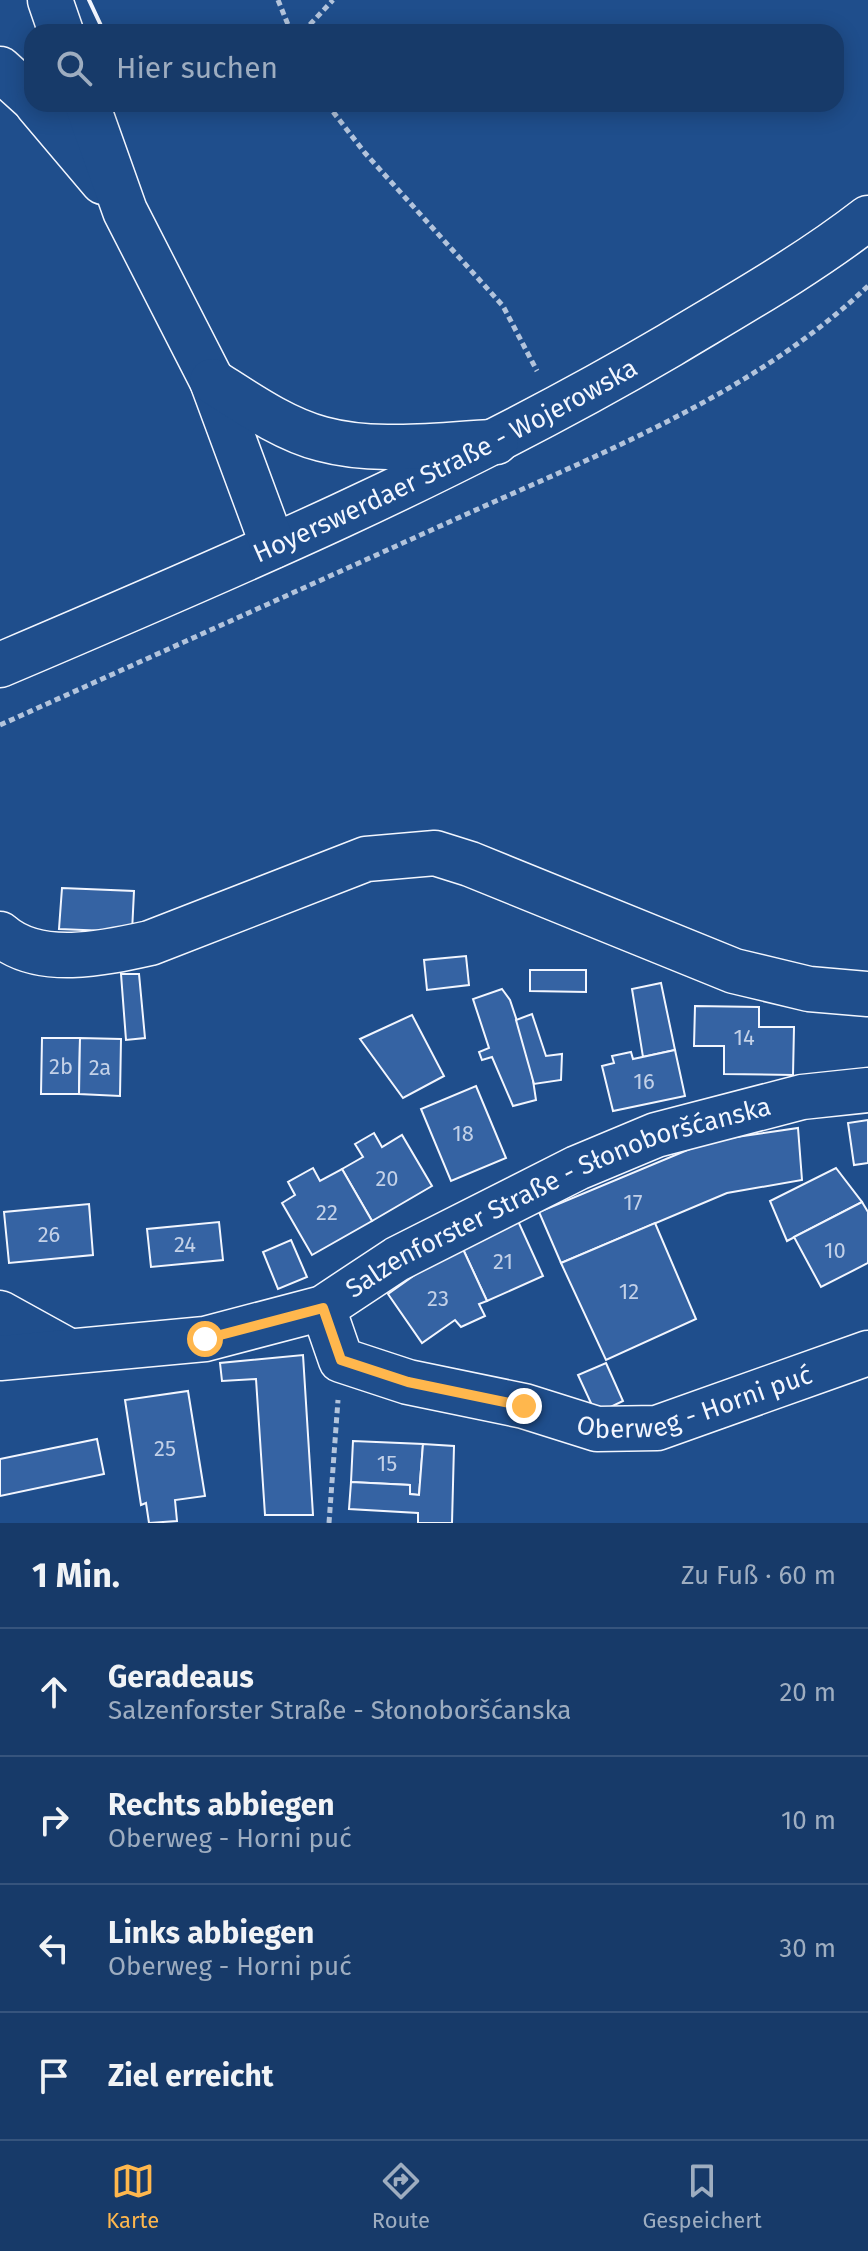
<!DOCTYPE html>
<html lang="de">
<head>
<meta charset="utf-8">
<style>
  body { margin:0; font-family:"Fira Sans",sans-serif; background:#20416f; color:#f1f3f6 }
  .stop { position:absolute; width:24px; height:24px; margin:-18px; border:6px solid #ffb74d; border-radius:50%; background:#fff }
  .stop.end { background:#ffb74d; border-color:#fff; box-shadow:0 2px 8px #0008 }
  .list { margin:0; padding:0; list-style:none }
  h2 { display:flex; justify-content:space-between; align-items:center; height:104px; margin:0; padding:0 32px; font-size:34px }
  h2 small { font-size:26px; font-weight:400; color:#9eadc0 }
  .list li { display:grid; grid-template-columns:52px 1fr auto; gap:24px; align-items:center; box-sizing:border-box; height:128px; padding:0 32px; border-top:2px solid #36547d }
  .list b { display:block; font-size:30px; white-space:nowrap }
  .list p { margin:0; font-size:26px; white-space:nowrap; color:#9eadc0 }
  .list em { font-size:26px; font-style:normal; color:#9eadc0 }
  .icon { flex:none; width:44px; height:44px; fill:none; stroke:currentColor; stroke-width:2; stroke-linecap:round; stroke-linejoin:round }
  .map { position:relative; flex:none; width:868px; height:1523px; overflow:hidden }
  .search { position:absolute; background:#173a69; box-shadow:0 4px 20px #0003; left:24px; right:24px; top:24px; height:88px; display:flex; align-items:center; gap:20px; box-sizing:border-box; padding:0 28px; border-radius:24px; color:#9eadc0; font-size:30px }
  .sheet { height:616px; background:#173a69 }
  nav { display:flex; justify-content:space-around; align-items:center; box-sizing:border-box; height:112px; border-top:2px solid #36547d; background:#173a69; font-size:22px; color:#9eadc0 }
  nav a { display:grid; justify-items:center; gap:4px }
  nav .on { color:#ffb74d }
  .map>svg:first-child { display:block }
  .building { fill:#3563a3; stroke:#f2f6ff; stroke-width:2 }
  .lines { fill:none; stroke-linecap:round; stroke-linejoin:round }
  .minor-casing { stroke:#f2f6ff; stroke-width:47 }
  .major-casing { stroke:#f2f6ff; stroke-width:47 }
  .highway-casing { stroke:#f2f6ff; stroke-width:47 }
  .path { stroke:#b3c4dc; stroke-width:5; stroke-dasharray:6 4; stroke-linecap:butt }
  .minor { stroke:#1f4e8c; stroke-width:44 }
  .major { stroke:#1f4e8c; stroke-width:44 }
  .highway { stroke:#1f4e8c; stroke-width:44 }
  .wall { stroke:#f2f6ff; stroke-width:4 }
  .route { stroke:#ffb74d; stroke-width:10 }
  .labels { text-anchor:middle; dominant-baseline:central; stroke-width:6; stroke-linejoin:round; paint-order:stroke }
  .number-label { font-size:22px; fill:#c3d1e8 }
  .street-label { font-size:26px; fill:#f2f6ff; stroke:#1f4e8c }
</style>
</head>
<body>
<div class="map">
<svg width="868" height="1523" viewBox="0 0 868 1523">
  <rect width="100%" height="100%" fill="#1f4e8c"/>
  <g class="building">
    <path d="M 62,888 L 134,891 L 132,932 L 59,929 Z"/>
    <path d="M 466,956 L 469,985 L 427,990 L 424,960 Z"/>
    <path d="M 530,970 L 586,970 L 586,992 L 530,991 Z"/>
    <path d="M 121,974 L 139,974 L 145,1038 L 126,1040 Z"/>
    <path d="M 661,983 L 675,1050 L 643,1057 L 632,989 Z"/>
    <path d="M 502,989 L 510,1000 L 530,1060 L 536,1100 L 513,1106 L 492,1057 L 482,1060 L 479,1052 L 489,1048 L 473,999 Z"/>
    <path d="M 695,1006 L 759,1007 L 759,1027 L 794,1027 L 793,1075 L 724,1074 L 724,1046 L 694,1046 Z"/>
    <path d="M 532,1014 L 546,1056 L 562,1054 L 561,1080 L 534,1084 L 516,1020 Z"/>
    <path d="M 412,1015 L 444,1076 L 403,1098 L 360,1039 Z"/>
    <path d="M 42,1038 L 80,1038 L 79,1094 L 41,1094 Z"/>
    <path d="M 80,1038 L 121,1039 L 120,1096 L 79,1094 Z"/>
    <path d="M 675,1050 L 685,1096 L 613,1111 L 602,1066 L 614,1063 L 612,1056 L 631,1052 L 633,1059 Z"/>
    <path d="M 476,1086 L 506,1158 L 451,1181 L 421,1109 Z"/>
    <path d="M 868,1120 L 868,1163 L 854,1165 L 848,1123 Z"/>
    <path d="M 798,1128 L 802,1180 L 727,1193 L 561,1263 L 539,1212 L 709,1141 Z"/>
    <path d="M 374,1133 L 382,1147 L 402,1135 L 432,1186 L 372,1221 L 342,1169 L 363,1157 L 355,1144 Z"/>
    <path d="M 313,1168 L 320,1181 L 342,1169 L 372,1221 L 312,1255 L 282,1203 L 295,1195 L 288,1182 Z"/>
    <path d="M 836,1168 L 862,1202 L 787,1241 L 770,1201 Z"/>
    <path d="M 862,1202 L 868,1212 L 868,1263 L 821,1287 L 794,1237 Z"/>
    <path d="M 89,1204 L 93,1255 L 9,1263 L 4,1212 Z"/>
    <path d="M 518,1221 L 543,1276 L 487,1301 L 462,1247 Z"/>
    <path d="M 219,1222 L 223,1260 L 151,1267 L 147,1229 Z"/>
    <path d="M 655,1223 L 696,1319 L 606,1360 L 561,1263 Z"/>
    <path d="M 291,1240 L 307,1277 L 278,1289 L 263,1252 Z"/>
    <path d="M 462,1247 L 487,1301 L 479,1304 L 485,1316 L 461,1327 L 455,1320 L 422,1343 L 388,1294 L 440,1257 Z"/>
    <path d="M 303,1355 L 313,1515 L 265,1515 L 256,1379 L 222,1381 L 220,1363 Z"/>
    <path d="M 606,1363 L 623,1401 L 596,1414 L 578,1375 Z"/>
    <path d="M 188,1391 L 205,1496 L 175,1500 L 177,1521 L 149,1523 L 146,1503 L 141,1505 L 125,1400 Z"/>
    <path d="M 97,1439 L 104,1474 L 0,1496 L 0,1459 Z"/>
    <path d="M 353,1441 L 423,1444 L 419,1495 L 410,1494 L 410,1485 L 351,1482 Z"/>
    <path d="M 423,1444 L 454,1446 L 452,1523 L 418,1523 L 418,1513 L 349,1509 L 351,1482 L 410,1485 L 410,1494 L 419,1495 Z"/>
  </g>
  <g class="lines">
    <g class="minor-casing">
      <g id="minor">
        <path d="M 0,934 C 38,968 105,953 150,943 L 366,859 L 435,853 L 470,864 L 734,971 L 809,989 L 868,994"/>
        <path id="s1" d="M 323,1308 L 341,1360 L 408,1382 L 524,1406 L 597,1429 L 657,1428 L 868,1353"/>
        <path d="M 0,1313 L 67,1350"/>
        <path id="s2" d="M 0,1358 L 205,1339 L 323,1308 L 397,1259 L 577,1168 L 656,1135 L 802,1097 L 868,1090"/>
      </g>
    </g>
    <g class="major-casing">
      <g id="major">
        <path id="s3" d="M 0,665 C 228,568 456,471 670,345 C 738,304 806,266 868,218"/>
      </g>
    </g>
    <g class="highway-casing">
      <g id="highway">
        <path d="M 50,0 L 61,32"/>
        <path d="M 0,69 L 32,98"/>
        <path d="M 37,104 L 103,182"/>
        <path d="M 87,104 L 125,211 L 212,381 L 273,546"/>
        <path d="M 212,381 C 245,402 283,429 322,439 C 377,454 439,444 496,442"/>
      </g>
    </g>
    <g class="path">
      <path d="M 278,0 L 291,32"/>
      <path d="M 303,32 L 333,0"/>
      <path d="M 327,104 L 365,153 L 503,306 L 537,371"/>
      <path d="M 0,725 C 153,656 306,587 458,518 C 599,454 754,394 868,286"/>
      <path d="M 329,1523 L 338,1400"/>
    </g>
    <use href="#minor" class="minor"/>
    <use href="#major" class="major"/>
    <use href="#highway" class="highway"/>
    <path class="wall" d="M 89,0 L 104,32"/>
  </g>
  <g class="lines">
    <path class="route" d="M 205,1339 L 323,1308 L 341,1360 L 408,1382 L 524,1406"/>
  </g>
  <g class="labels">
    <g class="number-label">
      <text x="744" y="1037">14</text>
      <text x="61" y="1066">2b</text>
      <text x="100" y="1067">2a</text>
      <text x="644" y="1081">16</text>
      <text x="463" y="1133">18</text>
      <text x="387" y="1178">20</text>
      <text x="633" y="1202">17</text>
      <text x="327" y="1212">22</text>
      <text x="49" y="1234">26</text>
      <text x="185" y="1244">24</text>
      <text x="835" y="1250">10</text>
      <text x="503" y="1261">21</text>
      <text x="629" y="1291">12</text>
      <text x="438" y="1298">23</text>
      <text x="165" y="1448">25</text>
      <text x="387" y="1463">15</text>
    </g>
    <g class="street-label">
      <text stroke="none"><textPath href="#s3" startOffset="490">Hoyerswerdaer Straße - Wojerowska</textPath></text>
      <text stroke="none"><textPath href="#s2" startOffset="590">Salzenforster Straße - Słonoboršćanska</textPath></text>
      <text stroke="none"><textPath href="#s1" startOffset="422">Oberweg - Horni puć</textPath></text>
    </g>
  </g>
</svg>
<div class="stop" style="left:205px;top:1339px"></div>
<div class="stop end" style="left:524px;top:1406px"></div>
<div class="search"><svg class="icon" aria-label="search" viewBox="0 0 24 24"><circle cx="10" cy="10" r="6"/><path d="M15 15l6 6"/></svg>Hier suchen</div>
</div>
<section class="sheet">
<h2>1 Min.<small>Zu Fuß · 60 m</small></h2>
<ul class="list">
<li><svg class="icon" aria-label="ahead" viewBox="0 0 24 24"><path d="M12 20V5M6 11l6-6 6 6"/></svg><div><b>Geradeaus</b><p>Salzenforster Straße - Słonoboršćanska</p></div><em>20 m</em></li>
<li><svg class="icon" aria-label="right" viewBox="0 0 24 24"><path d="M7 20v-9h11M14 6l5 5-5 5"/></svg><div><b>Rechts abbiegen</b><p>Oberweg - Horni puć</p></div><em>10 m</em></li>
<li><svg class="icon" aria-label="left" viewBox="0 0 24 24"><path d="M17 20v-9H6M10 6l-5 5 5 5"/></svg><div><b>Links abbiegen</b><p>Oberweg - Horni puć</p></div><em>30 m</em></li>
<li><svg class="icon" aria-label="arrive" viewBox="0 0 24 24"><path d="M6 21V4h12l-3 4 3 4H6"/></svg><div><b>Ziel erreicht</b></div></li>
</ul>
</section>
<nav>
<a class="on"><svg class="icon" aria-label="map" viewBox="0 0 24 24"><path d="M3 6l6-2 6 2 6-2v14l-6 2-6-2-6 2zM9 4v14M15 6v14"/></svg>Karte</a>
<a><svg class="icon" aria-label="directions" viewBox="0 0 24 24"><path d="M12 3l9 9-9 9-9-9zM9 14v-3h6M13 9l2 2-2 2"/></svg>Route</a>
<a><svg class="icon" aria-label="saved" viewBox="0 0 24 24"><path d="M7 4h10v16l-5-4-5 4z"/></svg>Gespeichert</a>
</nav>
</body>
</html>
